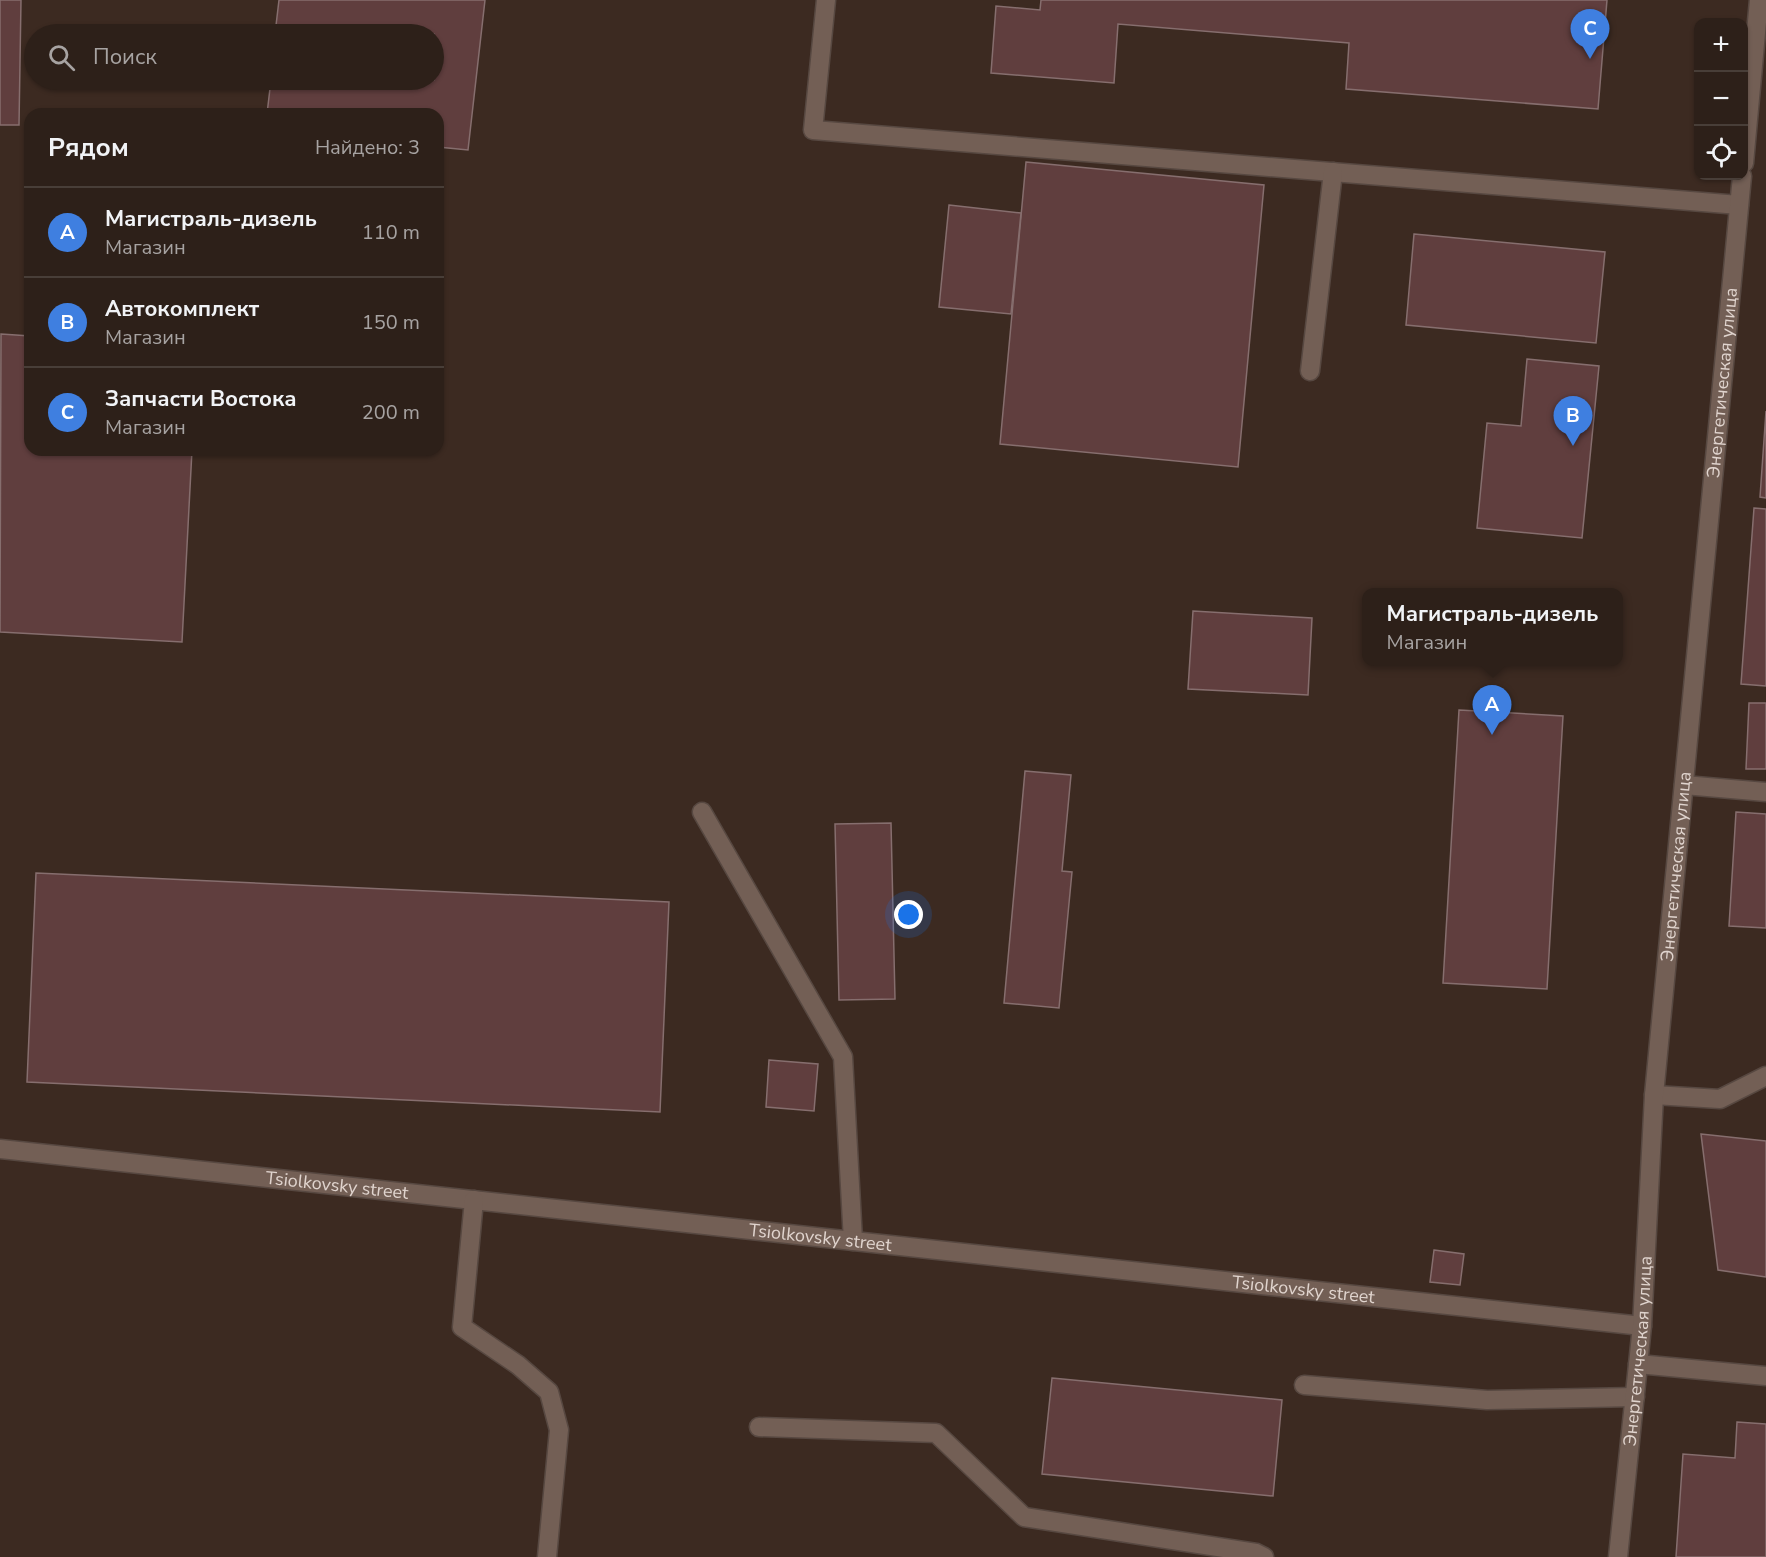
<!DOCTYPE html>
<html lang="ru">
<head>
<meta charset="utf-8">
<style>
  body { margin:0; font-family:"Nunito Sans",sans-serif; background:#352822; color:#f1f3f6 }
  .controls { position:absolute; right:18px; top:18px; display:grid; overflow:hidden; border-radius:12px; box-shadow:0 2px 4px #0004 }
  .controls button { width:54px; height:54px; display:grid; place-items:center; padding:0; border:0; border-bottom:2px solid #483e38; background:#2d2019; color:#f1f3f6; font:30px sans-serif }
  .you { position:absolute; left:909px; top:915px; width:21px; height:21px; margin:-15px; border:4px solid #fff; border-radius:50%; background:#1a73e8; box-shadow:0 0 0 9px #1a73e833 }
  .badge { display:grid; place-items:center; width:39px; height:39px; border-radius:50%; background:#8bbbb9; color:#fff; font-size:20px; font-weight:700 }
  .pin { position:absolute; translate:-50% -50px; filter:drop-shadow(0 2px 3px #0008) }
  .pin::after { content:''; position:absolute; top:32px; width:21px; height:18px; background:inherit; clip-path:polygon(0 0,100% 0,50% 100%) }
  .popup { position:absolute; left:1362px; top:588px; width:261px; height:78px; box-sizing:border-box; display:grid; place-content:center; border-radius:12px; background:#2d2019; filter:drop-shadow(0 2px 4px #0005); font-size:20px; white-space:nowrap; color:#a7a3a2 }
  .popup b { font-size:22px; color:#f1f3f6 }
  .popup::after { content:''; position:absolute; left:50%; top:100%; margin-left:-12px; border:12px solid transparent; border-top-color:#2d2019 }
  .list { margin:0; padding:0; list-style:none }
  h2 { display:flex; justify-content:space-between; align-items:center; height:78px; margin:0; padding:0 24px; font-size:26px }
  h2 small { font-size:20px; font-weight:400; color:#a7a3a2 }
  .list li { display:grid; grid-template-columns:39px 1fr auto; gap:18px; align-items:center; box-sizing:border-box; height:90px; padding:0 24px; border-top:2px solid #483e38 }
  .list b { display:block; font-size:22px; white-space:nowrap }
  .list p { margin:0; font-size:20px; white-space:nowrap; color:#a7a3a2 }
  .list em { font-size:20px; font-style:normal; color:#a7a3a2 }
  .icon { flex:none; width:33px; height:33px; fill:none; stroke:currentColor; stroke-width:2; stroke-linecap:round; stroke-linejoin:round }
  .map { position:relative; flex:none; width:1766px; height:1557px; overflow:hidden }
  .search { position:absolute; background:#2d2019; box-shadow:0 2px 4px #0004; left:24px; top:24px; width:420px; height:66px; display:flex; align-items:center; gap:15px; box-sizing:border-box; padding:0 21px; border-radius:33px; color:#a7a3a2; font-size:22px }
  .panel { position:absolute; background:#2d2019; box-shadow:0 2px 4px #0004; left:24px; top:108px; width:420px; height:348px; border-radius:18px }
  .map>svg:first-child { display:block }
  .building { fill:#603e3e; stroke:#866e6e; stroke-width:1.5 }
  .lines { fill:none; stroke-linecap:round; stroke-linejoin:round }
  .minor-casing { stroke:#574841; stroke-width:21 }
  .minor { stroke:#735f55; stroke-width:18 }
  .labels { text-anchor:middle; dominant-baseline:central; stroke-width:4.5; stroke-linejoin:round; paint-order:stroke }
  .street-label { font-size:18px; fill:#e0d4ce; stroke:#312017 }
</style>
</head>
<body>
<div class="map">
<svg width="1766" height="1557" viewBox="0 0 1766 1557">
  <rect width="100%" height="100%" fill="#3c2a21"/>
  <g class="building">
    <path d="M 0,0 L 21,0 L 19,125 L 0,125 Z"/>
    <path d="M 279,0 L 485,0 L 468,150 L 438,147 L 438,114 L 267,114 L 271,80 L 434,80 L 434,34 L 275,34 Z"/>
    <path d="M 1041,0 L 1607,0 L 1598,109 L 1346,89 L 1349,43 L 1118,24 L 1114,83 L 991,73 L 996,6 L 1040,10 Z"/>
    <path d="M 1026,162 L 1264,185 L 1238,467 L 1000,444 Z"/>
    <path d="M 949,205 L 1021,213 L 1011,314 L 939,307 Z"/>
    <path d="M 1414,234 L 1605,252 L 1596,343 L 1406,325 Z"/>
    <path d="M 1,334 L 30,336 L 30,450 L 192,450 L 182,642 L 0,632 Z"/>
    <path d="M 1527,359 L 1599,366 L 1582,538 L 1477,528 L 1487,423 L 1521,426 Z"/>
    <path d="M 1766,411 L 1766,498 L 1760,497 Z"/>
    <path d="M 1754,508 L 1766,509 L 1766,686 L 1741,684 Z"/>
    <path d="M 1193,611 L 1312,618 L 1308,695 L 1188,689 Z"/>
    <path d="M 1749,703 L 1766,703 L 1766,769 L 1746,769 Z"/>
    <path d="M 1459,710 L 1563,716 L 1547,989 L 1443,983 Z"/>
    <path d="M 1025,771 L 1071,775 L 1062,871 L 1072,872 L 1059,1008 L 1004,1003 Z"/>
    <path d="M 1736,812 L 1766,814 L 1766,928 L 1729,926 Z"/>
    <path d="M 891,823 L 895,999 L 839,1000 L 835,824 Z"/>
    <path d="M 36,873 L 669,902 L 660,1112 L 27,1082 Z"/>
    <path d="M 769,1060 L 818,1064 L 814,1111 L 766,1107 Z"/>
    <path d="M 1701,1134 L 1766,1141 L 1766,1277 L 1718,1270 Z"/>
    <path d="M 1434,1250 L 1464,1254 L 1460,1285 L 1430,1282 Z"/>
    <path d="M 1052,1378 L 1282,1400 L 1273,1496 L 1042,1474 Z"/>
    <path d="M 1737,1422 L 1766,1424 L 1766,1557 L 1676,1557 L 1683,1454 L 1735,1458 Z"/>
  </g>
  <g class="lines">
    <g class="minor-casing">
      <g id="minor">
        <path d="M 826,0 L 813,130 L 1739,205"/>
        <path d="M 1744,163 L 1759,0"/>
        <path d="M 1310,371 L 1333,172"/>
        <path d="M 1684,785 L 1766,792"/>
        <path d="M 702,812 L 843,1057 L 853,1241"/>
        <path d="M 1654,1095 L 1720,1099 L 1766,1076"/>
        <path id="s1" d="M 0,1149 L 1642,1326"/>
        <path d="M 474,1200 L 462,1327 L 518,1365 L 549,1392 L 559,1430 L 547,1557"/>
        <path d="M 1638,1364 L 1766,1376"/>
        <path d="M 1304,1385 L 1487,1400 L 1635,1397"/>
        <path d="M 759,1427 L 936,1433 L 1024,1517 L 1256,1553 L 1264,1557"/>
        <path id="s2" d="M 1618,1557 L 1642,1326 L 1654,1095 L 1742,176"/>
      </g>
    </g>
    <use href="#minor" class="minor"/>
  </g>
  <g class="labels">
    <g class="street-label">
      <text stroke="none"><textPath href="#s2" startOffset="1179">Энергетическая улица</textPath></text>
      <text stroke="none"><textPath href="#s2" startOffset="693">Энергетическая улица</textPath></text>
      <text stroke="none"><textPath href="#s1" startOffset="339">Tsiolkovsky street</textPath></text>
      <text stroke="none"><textPath href="#s1" startOffset="825">Tsiolkovsky street</textPath></text>
      <text stroke="none"><textPath href="#s1" startOffset="1311">Tsiolkovsky street</textPath></text>
      <text stroke="none"><textPath href="#s2" startOffset="207">Энергетическая улица</textPath></text>
    </g>
  </g>
</svg>
<div class="controls">
<button>+</button>
<button>−</button>
<button><svg class="icon" aria-label="locate" viewBox="0 0 24 24"><circle cx="12" cy="12" r="6"/><path d="M12 2v4M12 18v4M2 12h4M18 12h4"/></svg></button>
</div>
<div class="you"></div>
<div class="pin badge" style="left:1492px;top:735px;background:#3f7fe0">A</div>
<div class="popup"><b>Магистраль-дизель</b>Магазин</div>
<div class="pin badge" style="left:1573px;top:446px;background:#3f7fe0">B</div>
<div class="pin badge" style="left:1590px;top:59px;background:#3f7fe0">C</div>
<div class="search"><svg class="icon" aria-label="search" viewBox="0 0 24 24"><circle cx="10" cy="10" r="6"/><path d="M15 15l6 6"/></svg>Поиск</div>
<section class="panel">
<h2>Рядом<small>Найдено: 3</small></h2>
<ul class="list">
<li><span class="badge" style="background:#3f7fe0">A</span><div><b>Магистраль-дизель</b><p>Магазин</p></div><em>110 m</em></li>
<li><span class="badge" style="background:#3f7fe0">B</span><div><b>Автокомплект</b><p>Магазин</p></div><em>150 m</em></li>
<li><span class="badge" style="background:#3f7fe0">C</span><div><b>Запчасти Востока</b><p>Магазин</p></div><em>200 m</em></li>
</ul>
</section>
</div>
</body>
</html>
